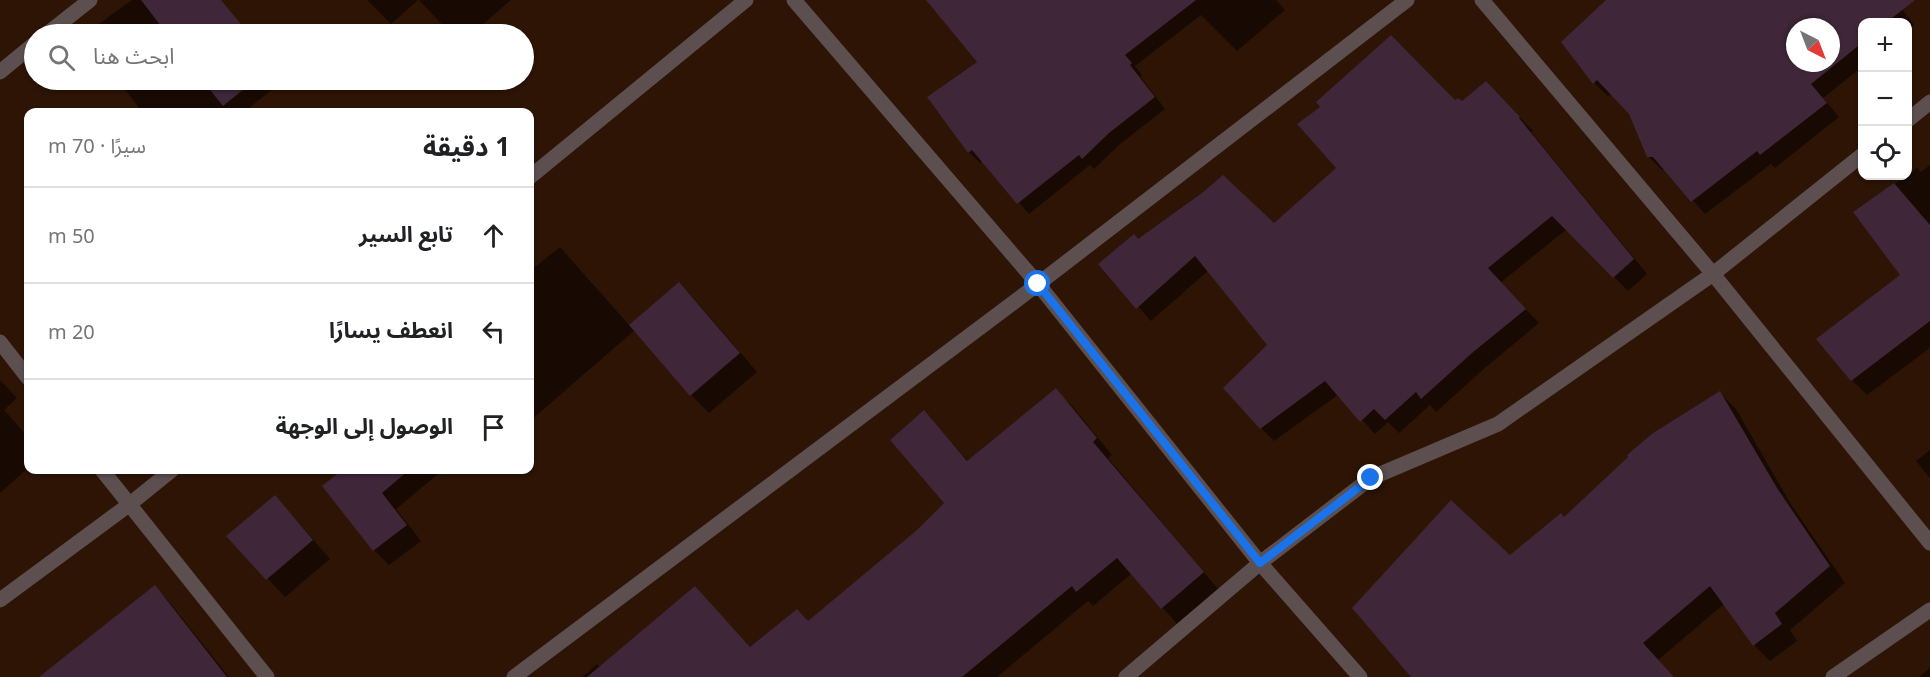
<!DOCTYPE html>
<html lang="ar">
<head>
<meta charset="utf-8">
<style>
  body { margin:0; font-family:"Noto Sans","Noto Sans Arabic",sans-serif; background:#f6f6f6; color:#202124; direction:rtl }
  .controls { position:absolute; right:18px; top:18px; display:grid; overflow:hidden; border-radius:12px; box-shadow:0 2px 4px #0004 }
  .controls button { width:54px; height:54px; display:grid; place-items:center; padding:0; border:0; border-bottom:2px solid #e0e0e0; background:#fff; color:#202124; font:30px sans-serif }
  .compass { position:absolute; left:1786px; top:18px; width:54px; height:54px; border-radius:50%; background:#fff; box-shadow:0 2px 4px #0004; rotate:138deg }
  .stop { position:absolute; width:18px; height:18px; margin:-14px; border:4px solid #1a73e8; border-radius:50%; background:#fff }
  .stop.end { background:#1a73e8; border-color:#fff; box-shadow:0 2px 6px #0008 }
  .list { margin:0; padding:0; list-style:none }
  h2 { display:flex; justify-content:space-between; align-items:center; height:78px; margin:0; padding:0 24px; font-size:26px }
  h2 small { font-size:20px; font-weight:400; color:#757577 }
  .list li { display:grid; grid-template-columns:39px 1fr auto; gap:18px; align-items:center; box-sizing:border-box; height:96px; padding:0 24px; border-top:2px solid #e0e0e0 }
  .list b { display:block; font-size:22px; white-space:nowrap }
  .list em { font-size:20px; font-style:normal; color:#757577 }
  .icon { flex:none; width:33px; height:33px; fill:none; stroke:currentColor; stroke-width:2; stroke-linecap:round; stroke-linejoin:round }
  .map { position:relative; flex:none; width:1930px; height:677px; overflow:hidden; direction:ltr }
  .search { position:absolute; background:#fff; box-shadow:0 2px 4px #0004; left:24px; top:24px; width:510px; height:66px; display:flex; align-items:center; gap:15px; box-sizing:border-box; padding:0 21px; border-radius:33px; color:#757577; font-size:22px }
  .panel { position:absolute; background:#fff; box-shadow:0 2px 4px #0004; left:24px; top:108px; width:510px; height:366px; border-radius:12px; direction:rtl }
  .map>svg:first-child { display:block }
  .shadow { fill:#0007; fill-rule:evenodd }
  .building { fill:#3f2638; fill-rule:evenodd }
  .lines { fill:none; stroke-linecap:round; stroke-linejoin:round }
  .street { stroke:#5d4f4f; stroke-width:15 }
  .route { stroke:#1a73e8; stroke-width:8 }
</style>
</head>
<body>
<div class="map">
<svg width="1930" height="677" viewBox="0 0 1930 677">
  <rect width="100%" height="100%" fill="#2d1405"/>
  <g class="shadow">
    <path d="M 132,0 L 198,0 L 223,34 L 85,34 Z"/>
    <path d="M 367,0 L 418,0 L 391,24 Z"/>
    <path d="M 419,0 L 511,0 L 472,34 L 451,34 Z"/>
    <path d="M 928,0 L 1276,0 L 1285,10 L 1237,51 L 1201,15 L 1135,66 L 1142,75 L 1140,76 L 1165,109 L 1120,144 L 1094,169 L 1090,165 L 1029,214 L 983,161 L 980,163 L 969,152 L 979,62 Z"/>
    <path d="M 1608,0 L 1915,0 L 1902,9 L 1914,25 L 1908,30 L 1908,22 L 1862,22 L 1862,67 L 1823,98 L 1839,117 L 1775,168 L 1771,164 L 1705,214 L 1666,170 L 1662,170 L 1648,156 L 1630,113 L 1612,93 L 1608,96 L 1594,83 ZM 1795,27 L 1831,27 L 1831,63 L 1795,63 Z"/>
    <path d="M 118,80 L 284,80 L 244,112 L 142,112 Z"/>
    <path d="M 1486,83 L 1533,131 L 1531,132 L 1647,274 L 1628,291 L 1567,229 L 1500,283 L 1539,323 L 1486,367 L 1436,412 L 1430,405 L 1399,433 L 1388,422 L 1375,434 L 1339,394 L 1274,441 L 1261,428 L 1269,345 L 1209,270 L 1151,321 L 1101,264 L 1138,241 L 1274,225 L 1455,102 L 1462,103 Z"/>
    <path d="M 1930,165 L 1930,348 L 1867,395 L 1852,380 L 1902,275 L 1855,212 L 1917,168 L 1921,172 Z"/>
    <path d="M 560,247 L 630,326 L 679,284 L 697,302 L 757,372 L 709,413 L 691,395 L 635,330 L 530,421 L 530,271 Z"/>
    <path d="M 0,380 L 17,398 L 4,410 L 28,437 L 28,468 L 0,493 Z"/>
    <path d="M 1056,390 L 1072,406 L 1112,455 L 1108,458 L 1218,589 L 1177,624 L 1132,573 L 1093,606 L 1088,601 L 997,677 L 582,677 L 597,664 L 601,668 L 695,588 L 751,648 L 809,622 L 918,531 L 946,503 L 924,412 L 968,461 Z"/>
    <path d="M 1720,393 L 1736,409 L 1792,506 L 1845,583 L 1790,630 L 1797,641 L 1770,661 L 1754,645 L 1724,604 L 1658,660 L 1673,677 L 1411,677 L 1510,557 L 1564,519 Z"/>
    <path d="M 1930,450 L 1930,478 L 1916,461 Z"/>
    <path d="M 344,470 L 443,470 L 396,509 L 421,541 L 389,565 L 374,550 L 324,487 Z"/>
    <path d="M 274,497 L 292,515 L 330,559 L 285,597 L 228,536 Z"/>
    <path d="M 155,587 L 170,603 L 229,677 L 42,677 Z"/>
    <path d="M 1930,668 L 1930,677 L 1919,677 Z"/>
  </g>
  <g class="building">
    <path d="M 141,0 L 221,0 L 249,34 L 167,34 Z"/>
    <path d="M 926,0 L 1196,0 L 1125,55 L 1132,63 L 1130,65 L 1155,97 L 1109,133 L 1082,159 L 1079,155 L 1017,204 L 972,150 L 968,153 L 927,97 L 977,62 Z"/>
    <path d="M 1606,0 L 1915,0 L 1887,22 L 1863,22 L 1863,42 L 1811,84 L 1827,103 L 1760,155 L 1757,151 L 1691,202 L 1653,157 L 1647,157 L 1629,114 L 1597,80 L 1593,84 L 1561,42 ZM 1795,27 L 1831,27 L 1831,63 L 1795,63 Z"/>
    <path d="M 1391,35 L 1455,100 L 1458,98 L 1462,101 L 1486,81 L 1520,117 L 1519,118 L 1634,259 L 1613,278 L 1552,216 L 1488,268 L 1526,309 L 1472,353 L 1421,399 L 1416,392 L 1385,420 L 1374,409 L 1360,422 L 1325,381 L 1260,429 L 1223,388 L 1267,345 L 1195,256 L 1136,309 L 1098,264 L 1134,234 L 1138,239 L 1202,193 L 1223,175 L 1274,223 L 1336,168 L 1297,124 L 1320,107 L 1316,102 Z"/>
    <path d="M 202,80 L 255,80 L 223,106 Z"/>
    <path d="M 1894,183 L 1930,225 L 1930,321 L 1851,381 L 1816,339 L 1900,275 L 1853,212 Z"/>
    <path d="M 679,282 L 740,353 L 690,396 L 629,325 Z"/>
    <path d="M 1056,388 L 1097,438 L 1093,442 L 1204,572 L 1161,609 L 1117,558 L 1076,592 L 1072,586 L 962,677 L 587,677 L 695,586 L 750,647 L 797,609 L 808,621 L 917,530 L 944,503 L 890,440 L 924,410 L 967,461 Z"/>
    <path d="M 1720,391 L 1777,488 L 1830,566 L 1775,613 L 1782,624 L 1753,646 L 1710,586 L 1643,643 L 1674,677 L 1411,677 L 1352,608 L 1451,500 L 1510,555 L 1561,513 L 1564,517 L 1628,457 L 1627,455 L 1653,433 Z"/>
    <path d="M 342,470 L 409,470 L 382,493 L 407,525 L 373,551 L 322,486 Z"/>
    <path d="M 275,495 L 313,540 L 266,580 L 226,536 Z"/>
    <path d="M 155,585 L 227,677 L 39,677 Z"/>
  </g>
  <g class="lines">
    <g class="street">
      <path d="M 794,0 L 1038,284 L 1260,563 L 1360,677"/>
      <path d="M 1482,0 L 1713,274 L 1930,543"/>
      <path d="M 47,34 L 90,0"/>
      <path d="M 0,72 L 34,44"/>
      <path d="M 1908,120 L 1930,102"/>
      <path d="M 530,177 L 746,0"/>
      <path d="M 0,342 L 28,378"/>
      <path d="M 102,470 L 267,677"/>
      <path d="M 0,600 L 130,504 L 172,470"/>
      <path d="M 514,677 L 1038,284 L 1407,0"/>
      <path d="M 1126,677 L 1260,563 L 1371,478 L 1498,424 L 1713,274 L 1862,155"/>
      <path d="M 1833,677 L 1930,610"/>
    </g>
  </g>
  <g class="lines">
    <path class="route" d="M 1038,284 L 1260,563 L 1371,478"/>
  </g>
</svg>
<div class="controls">
<button>+</button>
<button>−</button>
<button><svg class="icon" aria-label="locate" viewBox="0 0 24 24"><circle cx="12" cy="12" r="6"/><path d="M12 2v4M12 18v4M2 12h4M18 12h4"/></svg></button>
</div>
<svg class="compass" viewBox="-18 -18 36 36"><path d="M0-13l5 13h-10z" fill="#e53935"/><path d="M0 13l5-13h-10z" fill="#757577"/></svg>
<div class="stop" style="left:1038px;top:284px"></div>
<div class="stop end" style="left:1371px;top:478px"></div>
<div class="search"><svg class="icon" aria-label="search" viewBox="0 0 24 24"><circle cx="10" cy="10" r="6"/><path d="M15 15l6 6"/></svg>ابحث هنا</div>
<section class="panel">
<h2>1 دقيقة<small>سيرًا · 70 m</small></h2>
<ul class="list">
<li><svg class="icon" aria-label="ahead" viewBox="0 0 24 24"><path d="M12 20V5M6 11l6-6 6 6"/></svg><div><b>تابع السير</b></div><em>50 m</em></li>
<li><svg class="icon" aria-label="left" viewBox="0 0 24 24"><path d="M17 20v-9H6M10 6l-5 5 5 5"/></svg><div><b>انعطف يسارًا</b></div><em>20 m</em></li>
<li><svg class="icon" aria-label="arrive" viewBox="0 0 24 24"><path d="M6 21V4h12l-3 4 3 4H6"/></svg><div><b>الوصول إلى الوجهة</b></div></li>
</ul>
</section>
</div>
</body>
</html>
